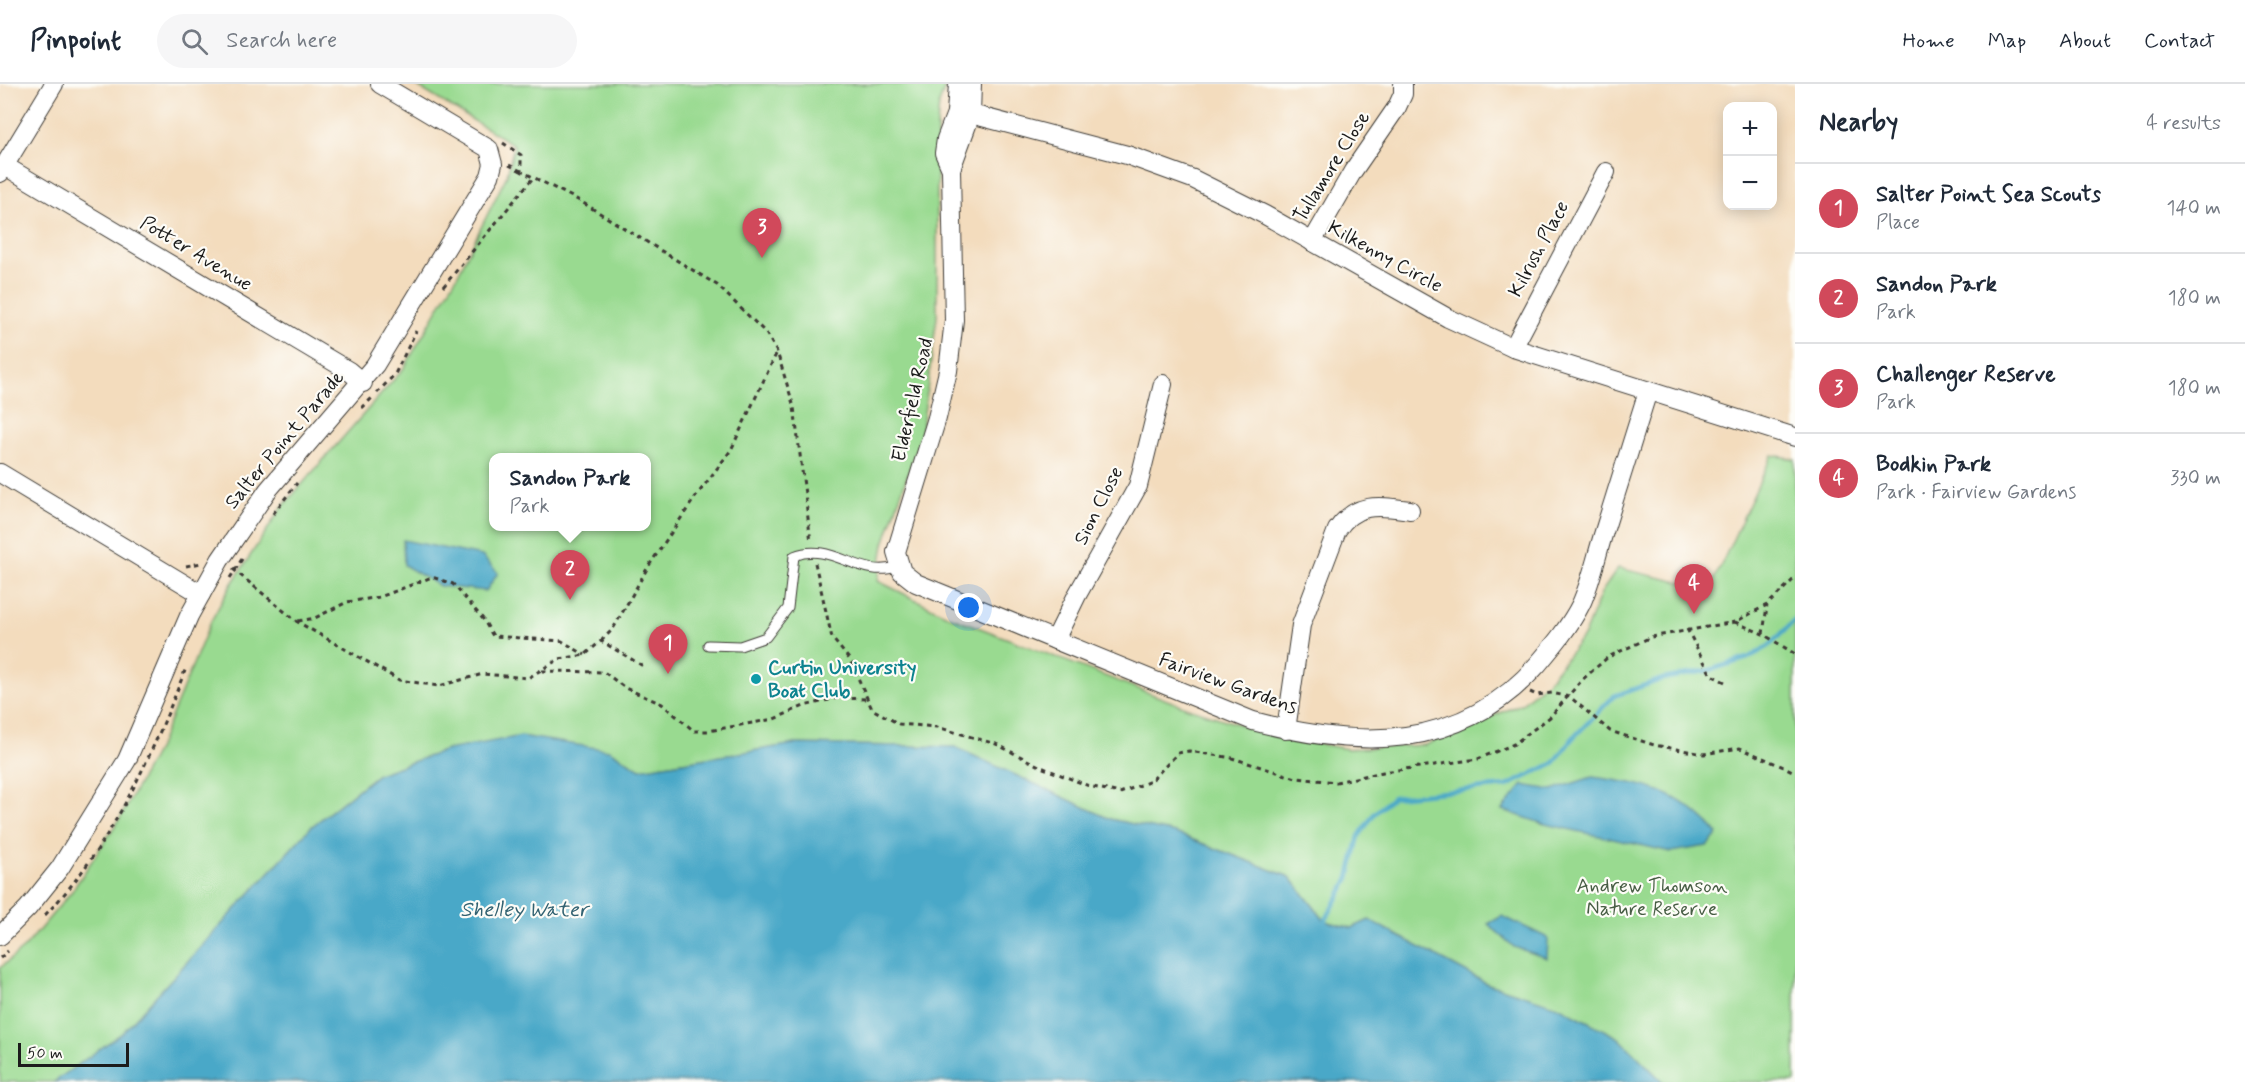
<!DOCTYPE html>
<html lang="en">
<head>
<meta charset="utf-8">
<style>
  body { margin:0; font-family:Mynerve,sans-serif; background:#f6f6f7; color:#1f2937 }
  .controls { position:absolute; right:18px; top:18px; display:grid; overflow:hidden; border-radius:12px; box-shadow:0 3px 15px #0003 }
  .controls button { width:54px; height:54px; display:grid; place-items:center; padding:0; border:0; border-bottom:2px solid #e0e1e3; background:#fff; color:#1f2937; font:30px sans-serif }
  .scale { position:absolute; left:18px; bottom:15px; width:111px; box-sizing:border-box; padding-left:6px; border:3px solid #1c1c1c; border-top:0; font-size:16px; line-height:21px; white-space:nowrap; color:#1c1c1c; -webkit-text-stroke:4px #fdfcf7; paint-order:stroke }
  .you { position:absolute; left:969px; top:524px; width:21px; height:21px; margin:-15px; border:4px solid #fff; border-radius:50%; background:#1a73e8; box-shadow:0 0 0 9px #1a73e833 }
  .badge { display:grid; place-items:center; width:39px; height:39px; border-radius:50%; background:#d1495b; color:#fff; font-size:20px; font-weight:700 }
  .pin { position:absolute; translate:-50% -50px; filter:drop-shadow(0 2px 3px #0008) }
  .pin::after { content:''; position:absolute; top:32px; width:21px; height:18px; background:inherit; clip-path:polygon(0 0,100% 0,50% 100%) }
  .popup { position:absolute; left:489px; top:369px; width:162px; height:78px; box-sizing:border-box; display:grid; place-content:center; border-radius:12px; background:#fff; filter:drop-shadow(0 2px 4px #0005); font-size:20px; white-space:nowrap; color:#747a83 }
  .popup b { font-size:22px; color:#1f2937 }
  .popup::after { content:''; position:absolute; left:50%; top:100%; margin-left:-12px; border:12px solid transparent; border-top-color:#fff }
  .list { margin:0; padding:0; list-style:none }
  h2 { display:flex; justify-content:space-between; align-items:center; height:78px; margin:0; padding:0 24px; font-size:26px }
  h2 small { font-size:20px; font-weight:400; color:#747a83 }
  .list li { display:grid; grid-template-columns:39px 1fr auto; gap:18px; align-items:center; box-sizing:border-box; height:90px; padding:0 24px; border-top:2px solid #e0e1e3 }
  .list b { display:block; font-size:22px; white-space:nowrap }
  .list p { margin:0; font-size:20px; white-space:nowrap; color:#747a83 }
  .list em { font-size:20px; font-style:normal; color:#747a83 }
  .icon { flex:none; width:33px; height:33px; fill:none; stroke:currentColor; stroke-width:2; stroke-linecap:round; stroke-linejoin:round }
  .map { position:relative; flex:none; width:1795px; height:998px; overflow:hidden }
  header { display:flex; align-items:center; gap:36px; box-sizing:border-box; height:84px; padding:0 30px; background:#fff; border-bottom:2px solid #e0e1e3 }
  header strong { font-size:28px }
  nav { display:flex; gap:33px; margin-inline-start:auto; font-size:21px }
  .search { width:420px; height:54px; background:#f6f6f7; display:flex; align-items:center; gap:15px; box-sizing:border-box; padding:0 21px; border-radius:33px; color:#747a83; font-size:22px }
  main { display:flex }
  aside { flex:1; background:#fff }
  .map>svg:first-child { display:block }
  .green { fill:#99da90; stroke:#5a7b56; stroke-width:1.5; fill-rule:evenodd }
  .water { fill:#49a8c8; stroke:#326272; stroke-width:1.5 }
  .lines { fill:none; stroke-linecap:round; stroke-linejoin:round }
  .stream { stroke:#49a8c8; stroke-width:4.5 }
  .lane-casing { stroke:#3c3934; stroke-width:11 }
  .street-casing { stroke:#3c3934; stroke-width:20 }
  .path { stroke:#3c3934; stroke-width:3; stroke-dasharray:4.5 4.5; stroke-linecap:butt }
  .lane { stroke:#fff; stroke-width:9 }
  .street { stroke:#fff; stroke-width:18 }
  .culture-dot { fill:#0f9aa8; stroke:#fdfcf7; stroke-width:2 }
  .labels { text-anchor:middle; dominant-baseline:central; stroke-width:4.5; stroke-linejoin:round; paint-order:stroke }
  .street-label { font-size:20px; fill:#1c1c1c; stroke:#fdfcf7 }
  .culture-label { font-size:20px; font-weight:bold; fill:#0d838f; stroke:#fdfcf7; text-anchor:start }
  .park-label { font-size:20px; fill:#485e45; stroke:#fdfcf7 }
  .water-label { font-size:21px; font-style:italic; fill:#326272; stroke:#fdfcf7 }
</style>
</head>
<body>
<header>
<strong>Pinpoint</strong>
<div class="search"><svg class="icon" aria-label="search" viewBox="0 0 24 24"><circle cx="10" cy="10" r="6"/><path d="M15 15l6 6"/></svg>Search here</div>
<nav><a>Home</a><a>Map</a><a>About</a><a>Contact</a></nav>
</header>
<main>
<div class="map">
<svg width="1795" height="998" viewBox="0 0 1795 998">
  <rect width="100%" height="100%" fill="#fdfcf7"/>
  <filter id="ink" filterUnits="userSpaceOnUse"><feTurbulence type="fractalNoise" baseFrequency=".0167" numOctaves="2"/><feDisplacementMap in="SourceGraphic" scale="12" xChannelSelector="R" yChannelSelector="G"/><feConvolveMatrix kernelMatrix="1 2 1 2 8 2 1 2 1" color-interpolation-filters="sRGB"/></filter>
  <filter id="wash" filterUnits="userSpaceOnUse"><feTurbulence type="fractalNoise" baseFrequency=".008" numOctaves="4" result="noise"/><feDisplacementMap in="SourceGraphic" scale="24" xChannelSelector="R" yChannelSelector="G"/><feGaussianBlur stdDeviation="1.35" result="paint"/><feColorMatrix in="noise" values="0 0 0 0 0 0 0 0 0 0 0 0 0 0 0 0 0 1.4 0 .05"/><feComposite in="paint" operator="in"/></filter>
  <g filter="url(#wash)">
    <rect width="100%" height="100%" fill="#f3dcbd"/>
    <path class="green" d="M 413,0 L 946,0 L 939,20 L 937,42 L 937,233 L 921,351 L 884,460 L 878,497 L 949,532 L 1188,624 L 1275,652 L 1348,665 L 1425,661 L 1521,620 L 1549,596 L 1584,551 L 1601,509 L 1618,484 L 1710,505 L 1772,371 L 1795,375 L 1795,998 L 1663,998 L 1619,954 L 1558,922 L 1488,900 L 1369,836 L 1352,844 L 1325,837 L 1290,793 L 1175,749 L 1110,735 L 955,663 L 795,660 L 640,685 L 609,666 L 447,666 L 378,690 L 311,743 L 122,949 L 54,998 L 0,998 L 0,884 L 25,863 L 72,807 L 120,734 L 160,660 L 211,537 L 231,501 L 282,423 L 404,284 L 457,192 L 507,91 L 514,61 ZM 494,374 L 646,374 L 646,442 L 494,442 Z"/>
    <g class="water">
      <path d="M 403,456 L 482,472 L 498,489 L 486,507 L 440,502 L 404,481 Z"/>
      <path d="M 521,652 L 609,666 L 640,685 L 795,660 L 955,663 L 1110,735 L 1175,749 L 1290,793 L 1325,837 L 1352,844 L 1369,836 L 1488,900 L 1558,922 L 1619,954 L 1663,998 L 54,998 L 122,949 L 311,743 L 378,690 L 447,666 Z"/>
      <path d="M 1592,693 C 1647,700 1680,707 1718,750 L 1707,762 L 1671,768 L 1541,739 L 1502,726 L 1523,701 L 1552,706 Z"/>
      <path d="M 1502,832 L 1548,854 L 1547,874 L 1514,863 L 1488,840 Z"/>
    </g>
    <g class="lines">
      <path class="stream" d="M 1325,837 L 1349,794 L 1359,752 L 1374,730 L 1393,713 L 1507,702 L 1554,679 L 1572,655 L 1614,612 L 1663,595 L 1710,586 L 1748,574 L 1769,562 L 1795,536"/>
    </g>
  </g>
  <g filter="url(#ink)">
    <g class="lines">
      <g class="lane-casing">
        <path id="lane" d="M 708,561 L 740,562 L 766,553 L 788,524 L 794,472 C 833,456 860,497 899,482"/>
      </g>
      <g class="street-casing">
        <g id="street">
          <path d="M 958,0 L 956,29 L 946,55 L 944,69 L 951,85 L 953,189 L 954,236 L 948,287 L 937,334 L 896,468 L 902,488 L 916,499 L 1253,637 C 1358,665 1461,668 1538,580 C 1554,561 1570,542 1581,520 C 1591,498 1596,474 1603,451 C 1618,403 1633,355 1648,307"/>
          <path d="M 956,29 L 971,30 L 1127,71 L 1193,95 L 1265,131 L 1448,234 L 1513,264 L 1795,353"/>
          <path d="M 5,82 L 349,287 L 363,299"/>
          <path d="M 951,85 L 971,30 L 972,0"/>
          <path d="M 0,89 L 54,0"/>
          <path d="M 1312,158 L 1353,87 L 1397,23 L 1403,10 L 1403,0"/>
          <path d="M 1513,264 L 1606,88"/>
          <path d="M 0,389 L 201,510"/>
          <path d="M 1055,556 L 1077,511 L 1138,402 L 1163,300"/>
          <path d="M 1286,646 L 1301,541 L 1337,446 C 1356,417 1380,422 1410,426"/>
          <path d="M 0,852 L 28,824 L 60,784 L 127,676 L 189,532 L 220,476 L 268,406 L 375,281 L 490,92 L 493,80 L 489,65 L 380,0"/>
        </g>
      </g>
      <g class="path">
        <path d="M 503,59 L 521,71 L 521,87 L 580,117 L 717,201 L 766,249 L 777,268 L 794,323 L 811,458"/>
        <path d="M 509,81 L 521,87"/>
        <path d="M 443,203 L 532,95"/>
        <path d="M 377,309 L 395,290 L 416,247"/>
        <path d="M 362,324 L 372,314"/>
        <path d="M 273,430 L 297,399"/>
        <path d="M 815,479 L 832,554 L 850,576 L 872,625 L 899,640 L 937,643 L 996,660 L 1041,683 L 1089,702 L 1120,709 L 1151,697 L 1178,669 L 1189,667 L 1232,674 L 1296,694 L 1336,698 L 1383,688 L 1478,675 L 1514,660 L 1550,633 L 1582,596 L 1608,573 L 1651,553 L 1735,538 L 1767,521 L 1795,494"/>
        <path d="M 186,482 L 201,479"/>
        <path d="M 233,485 L 296,537 L 399,596 L 439,602 L 483,590 L 528,594 L 559,575 L 585,571 L 601,557 L 643,582"/>
        <path d="M 230,494 L 242,475"/>
        <path d="M 298,537 L 315,534 L 347,518 L 380,513 L 432,493 L 453,500 L 483,535 L 493,552 L 562,557 L 585,571"/>
        <path d="M 1735,538 L 1763,550 L 1795,570"/>
        <path d="M 1687,545 L 1711,591 L 1727,599"/>
        <path d="M 1763,550 L 1767,522"/>
        <path d="M 601,557 L 613,545 L 648,483 L 694,415 L 731,366 L 777,268"/>
        <path d="M 542,587 L 604,588 L 625,604 L 662,620 L 694,647 L 708,647 L 774,635 L 804,622 L 837,614 L 868,615"/>
        <path d="M 1530,608 L 1537,611 L 1552,609 L 1570,613 L 1610,647 L 1654,661 L 1704,670 L 1740,664 L 1795,688"/>
        <path d="M 45,831 C 111,764 152,671 186,584"/>
        <path d="M 0,874 L 8,867"/>
      </g>
      <use href="#lane" class="lane"/>
      <use href="#street" class="street"/>
    </g>
  </g>
  <circle class="culture-dot" cx="756" cy="595" r="6"/>
  <g class="labels">
    <g class="street-label">
      <text transform="translate(1332 83) rotate(-58)">Tullamore Close</text>
      <text transform="translate(1539 165) rotate(-62)">Kilrush Place</text>
      <text transform="translate(196 170) rotate(31)">Potter Avenue</text>
      <text transform="translate(1385 173) rotate(29)">Kilkenny Circle</text>
      <text transform="translate(913 316) rotate(-77)">Elderfield Road</text>
      <text transform="translate(285 356) rotate(-50)">Salter Point Parade</text>
      <text transform="translate(1099 422) rotate(-63)">Sion Close</text>
      <text transform="translate(1228 600) rotate(20)">Fairview Gardens</text>
    </g>
    <g class="culture-label">
      <text x="768" y="584">Curtin University<tspan x="768" dy="23">Boat Club</tspan></text>
    </g>
    <g class="park-label">
      <text x="1652" y="802">Andrew Thomson<tspan x="1652" dy="23">Nature Reserve</tspan></text>
    </g>
    <g class="water-label">
      <text x="524" y="826">Shelley Water</text>
    </g>
  </g>
</svg>
<div class="controls">
<button>+</button>
<button>−</button>
</div>
<div class="scale">50 m</div>
<div class="you"></div>
<div class="pin badge" style="left:668px;top:590px">1</div>
<div class="pin badge" style="left:570px;top:516px">2</div>
<div class="popup"><b>Sandon Park</b>Park</div>
<div class="pin badge" style="left:762px;top:174px">3</div>
<div class="pin badge" style="left:1694px;top:530px">4</div>
</div>
<aside>
<h2>Nearby<small>4 results</small></h2>
<ul class="list">
<li><span class="badge">1</span><div><b>Salter Point Sea Scouts</b><p>Place</p></div><em>140 m</em></li>
<li><span class="badge">2</span><div><b>Sandon Park</b><p>Park</p></div><em>180 m</em></li>
<li><span class="badge">3</span><div><b>Challenger Reserve</b><p>Park</p></div><em>180 m</em></li>
<li><span class="badge">4</span><div><b>Bodkin Park</b><p>Park · Fairview Gardens</p></div><em>330 m</em></li>
</ul>
</aside>
</main>
</body>
</html>
